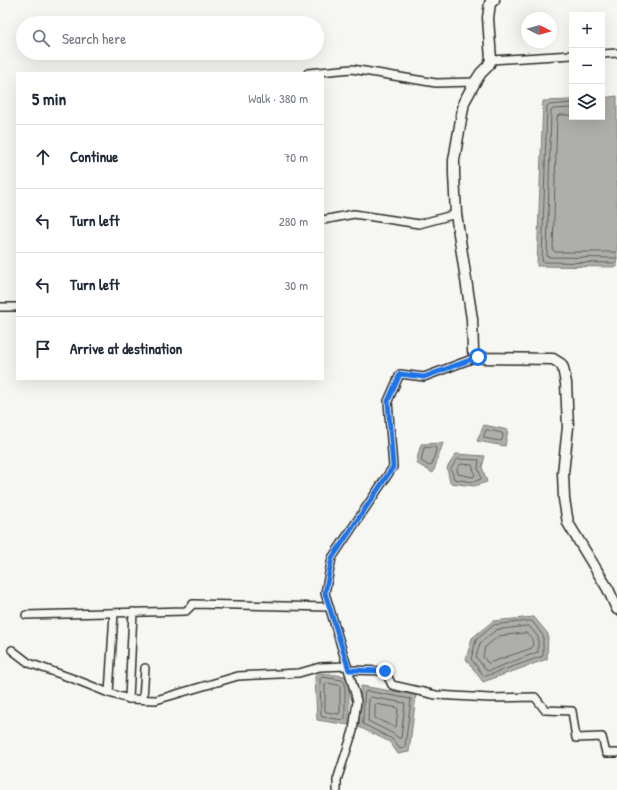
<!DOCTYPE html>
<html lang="en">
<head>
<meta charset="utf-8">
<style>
  body { margin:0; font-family:"Patrick Hand",sans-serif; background:#f2f2f3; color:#1f2937 }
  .controls { position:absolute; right:12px; top:12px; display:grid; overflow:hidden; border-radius:0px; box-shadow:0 4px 16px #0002 }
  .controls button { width:36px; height:36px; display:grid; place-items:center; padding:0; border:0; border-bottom:1px solid #e0e1e3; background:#fff; color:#1f2937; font:20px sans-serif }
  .compass { position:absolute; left:521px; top:12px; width:36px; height:36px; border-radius:50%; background:#fff; box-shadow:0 4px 16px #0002; rotate:95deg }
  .stop { position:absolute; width:12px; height:12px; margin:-9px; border:3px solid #1a73e8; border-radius:50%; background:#fff }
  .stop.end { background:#1a73e8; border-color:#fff; box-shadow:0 1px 4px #0008 }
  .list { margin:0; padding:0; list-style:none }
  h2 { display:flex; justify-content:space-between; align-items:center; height:52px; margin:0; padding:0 16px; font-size:17px }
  h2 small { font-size:13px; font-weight:400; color:#747a83 }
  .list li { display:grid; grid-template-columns:26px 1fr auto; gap:12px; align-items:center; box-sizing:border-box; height:64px; padding:0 16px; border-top:1px solid #e0e1e3 }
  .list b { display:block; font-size:15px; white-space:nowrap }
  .list em { font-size:13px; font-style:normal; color:#747a83 }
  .icon { flex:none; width:22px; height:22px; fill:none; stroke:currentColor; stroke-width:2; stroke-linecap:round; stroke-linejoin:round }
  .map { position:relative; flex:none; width:617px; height:790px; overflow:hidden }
  .search { position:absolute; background:#fff; box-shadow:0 4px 16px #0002; left:16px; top:16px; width:308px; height:44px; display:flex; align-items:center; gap:10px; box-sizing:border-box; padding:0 14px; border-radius:22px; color:#747a83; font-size:15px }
  .panel { position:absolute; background:#fff; box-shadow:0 4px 16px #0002; left:16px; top:72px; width:308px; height:308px; border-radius:0px }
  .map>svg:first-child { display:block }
  .water { fill:#aeaeab; stroke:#7a7a78 }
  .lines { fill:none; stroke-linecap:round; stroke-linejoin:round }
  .shore { stroke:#5f5f5e; stroke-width:1 }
  .street-casing { stroke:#2b2b2b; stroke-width:10 }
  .secondary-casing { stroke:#2b2b2b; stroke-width:13 }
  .street { stroke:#f6f6f2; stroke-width:7 }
  .secondary { stroke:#f6f6f2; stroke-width:10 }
  .route { stroke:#1a73e8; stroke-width:5 }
</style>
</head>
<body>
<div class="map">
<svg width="617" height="790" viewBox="0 0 617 790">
  <rect width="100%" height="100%" fill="#f6f6f2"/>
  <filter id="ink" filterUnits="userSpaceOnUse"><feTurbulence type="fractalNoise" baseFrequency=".025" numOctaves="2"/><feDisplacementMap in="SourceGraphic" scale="8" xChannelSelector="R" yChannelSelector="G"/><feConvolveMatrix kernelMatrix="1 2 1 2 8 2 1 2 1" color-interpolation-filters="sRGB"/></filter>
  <g filter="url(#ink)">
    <g class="water">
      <path d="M 617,96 L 617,267 L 537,266 L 543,101 L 572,100 L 572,117 L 602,117 L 602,98 Z"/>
      <path d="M 484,425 L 508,430 L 505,446 L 477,441 Z"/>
      <path d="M 443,443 L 433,473 L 416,463 L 421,444 Z"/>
      <path d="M 456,454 L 485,456 L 482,467 L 487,482 L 474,486 L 450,483 L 447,468 Z"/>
      <path d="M 534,617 L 548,634 L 547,659 L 483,682 L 466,659 L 472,638 L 493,621 Z"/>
      <path d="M 320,673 L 345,676 L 349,682 L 349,725 L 317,720 L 315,676 Z"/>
      <path d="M 361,686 L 416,695 L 409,752 L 398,754 L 390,742 L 359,727 Z"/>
    </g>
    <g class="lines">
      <g class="shore">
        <path d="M 572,103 L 548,105 L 547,106 L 542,261 L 543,262 L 617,263"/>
        <path d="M 572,108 L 553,109 L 551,111 L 547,256 L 549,257 L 617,258"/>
        <path d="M 572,115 L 559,115 L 557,117 L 553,250 L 555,252 L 617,252"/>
        <path d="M 486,430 L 488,430 L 502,433 L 503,435 L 502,440 L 500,441 L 484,438 L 484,436 Z"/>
        <path d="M 434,447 L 436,448 L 436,450 L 432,465 L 429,466 L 421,461 L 424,448 Z"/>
        <path d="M 458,459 L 479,460 C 479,463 478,465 478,468 C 479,472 481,475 481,479 L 473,482 L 454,479 L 451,469 Z"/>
        <path d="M 461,464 L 472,465 L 475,474 L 474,476 L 473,477 L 458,474 L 457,470 Z"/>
        <path d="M 531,621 L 533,622 L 543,636 L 543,656 L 486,676 L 484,676 L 471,659 L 476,640 L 494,625 Z"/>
        <path d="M 529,626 L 538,637 L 538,652 L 488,671 L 486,670 L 476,657 L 480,643 L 496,630 Z"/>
        <path d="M 526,633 C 532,636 534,642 532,648 L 489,663 L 488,663 L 483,657 L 485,647 L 499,636 Z"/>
        <path d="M 322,677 L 342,680 L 345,683 L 345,718 L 344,720 L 322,717 L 321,716 L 320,679 Z"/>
        <path d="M 327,683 L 338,685 L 340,686 L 340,712 L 339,714 L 327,712 L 325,711 L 325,685 Z"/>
        <path d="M 365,692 L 367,691 L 411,699 L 405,747 L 404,748 L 400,749 L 392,739 L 363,724 Z"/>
        <path d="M 370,697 L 405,703 L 401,738 L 398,738 L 394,734 L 368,721 L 369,699 Z"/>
        <path d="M 376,704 L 398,708 L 396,727 L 394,727 L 375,718 L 375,706 Z"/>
      </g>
      <g class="street-casing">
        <g id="street">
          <path d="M 602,54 L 617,53"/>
          <path d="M 491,60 L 572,55"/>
          <path d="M 308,73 L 352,69 L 436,83 L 475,82"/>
          <path d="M 323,220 L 354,214 L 419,224 L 456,214"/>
          <path d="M 0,307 L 17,307"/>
          <path d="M 26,615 L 186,611 L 193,604 L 329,607"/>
          <path d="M 12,650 L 29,663 L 74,679 L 109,693 L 129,699 L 156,700 L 238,676 L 299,673 L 320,667 L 347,666"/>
          <path d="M 349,670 L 385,671 L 392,685 L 436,695 L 490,698 L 535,697 L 545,710 L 572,711 L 576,738 L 602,737 L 606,753 L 617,753"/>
          <path d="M 109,693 L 114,613"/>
          <path d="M 129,699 L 133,612"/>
          <path d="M 143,699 L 145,668"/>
          <path d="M 337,790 L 337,780 L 353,731 L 357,701 L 351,679 L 325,593 L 332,558 L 393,467 L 388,401 L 400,374 L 424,377 L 477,357"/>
        </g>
      </g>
      <g class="secondary-casing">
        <path id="secondary" d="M 494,0 L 490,3 L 488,18 L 491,60 L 488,66 L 481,73 L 475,82 L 464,102 L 454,160 L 454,174 L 456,214 L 472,319 L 473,351 C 475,356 478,357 483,358 L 553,359 L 561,364 L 563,368 L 566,383 L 568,427 L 563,473 L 564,499 L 568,523 L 608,589 L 617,609"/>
      </g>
      <use href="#street" class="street"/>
      <use href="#secondary" class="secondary"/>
    </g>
  </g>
  <g class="lines" filter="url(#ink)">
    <path class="route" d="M 385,671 L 349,670 L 325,593 L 332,558 L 393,467 L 388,401 L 400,374 L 424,377 L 478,357"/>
  </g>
</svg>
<div class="controls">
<button>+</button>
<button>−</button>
<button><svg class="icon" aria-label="layers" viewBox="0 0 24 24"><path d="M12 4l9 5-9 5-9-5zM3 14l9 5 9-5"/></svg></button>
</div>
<svg class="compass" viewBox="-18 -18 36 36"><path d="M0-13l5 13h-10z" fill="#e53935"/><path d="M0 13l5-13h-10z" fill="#747a83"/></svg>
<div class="stop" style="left:478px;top:357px"></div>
<div class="stop end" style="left:385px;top:671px"></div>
<div class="search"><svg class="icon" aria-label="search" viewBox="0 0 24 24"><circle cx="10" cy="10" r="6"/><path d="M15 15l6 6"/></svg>Search here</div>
<section class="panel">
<h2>5 min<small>Walk · 380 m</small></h2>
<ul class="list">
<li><svg class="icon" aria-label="ahead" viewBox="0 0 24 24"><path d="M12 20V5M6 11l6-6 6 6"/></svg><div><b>Continue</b></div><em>70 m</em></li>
<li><svg class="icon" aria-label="left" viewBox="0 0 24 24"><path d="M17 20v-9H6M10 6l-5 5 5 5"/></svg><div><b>Turn left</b></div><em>280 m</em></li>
<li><svg class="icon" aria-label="left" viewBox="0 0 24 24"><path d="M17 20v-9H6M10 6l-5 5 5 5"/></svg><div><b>Turn left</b></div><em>30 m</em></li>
<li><svg class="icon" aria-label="arrive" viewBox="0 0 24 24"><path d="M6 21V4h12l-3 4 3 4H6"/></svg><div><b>Arrive at destination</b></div></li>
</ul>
</section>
</div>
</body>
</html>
